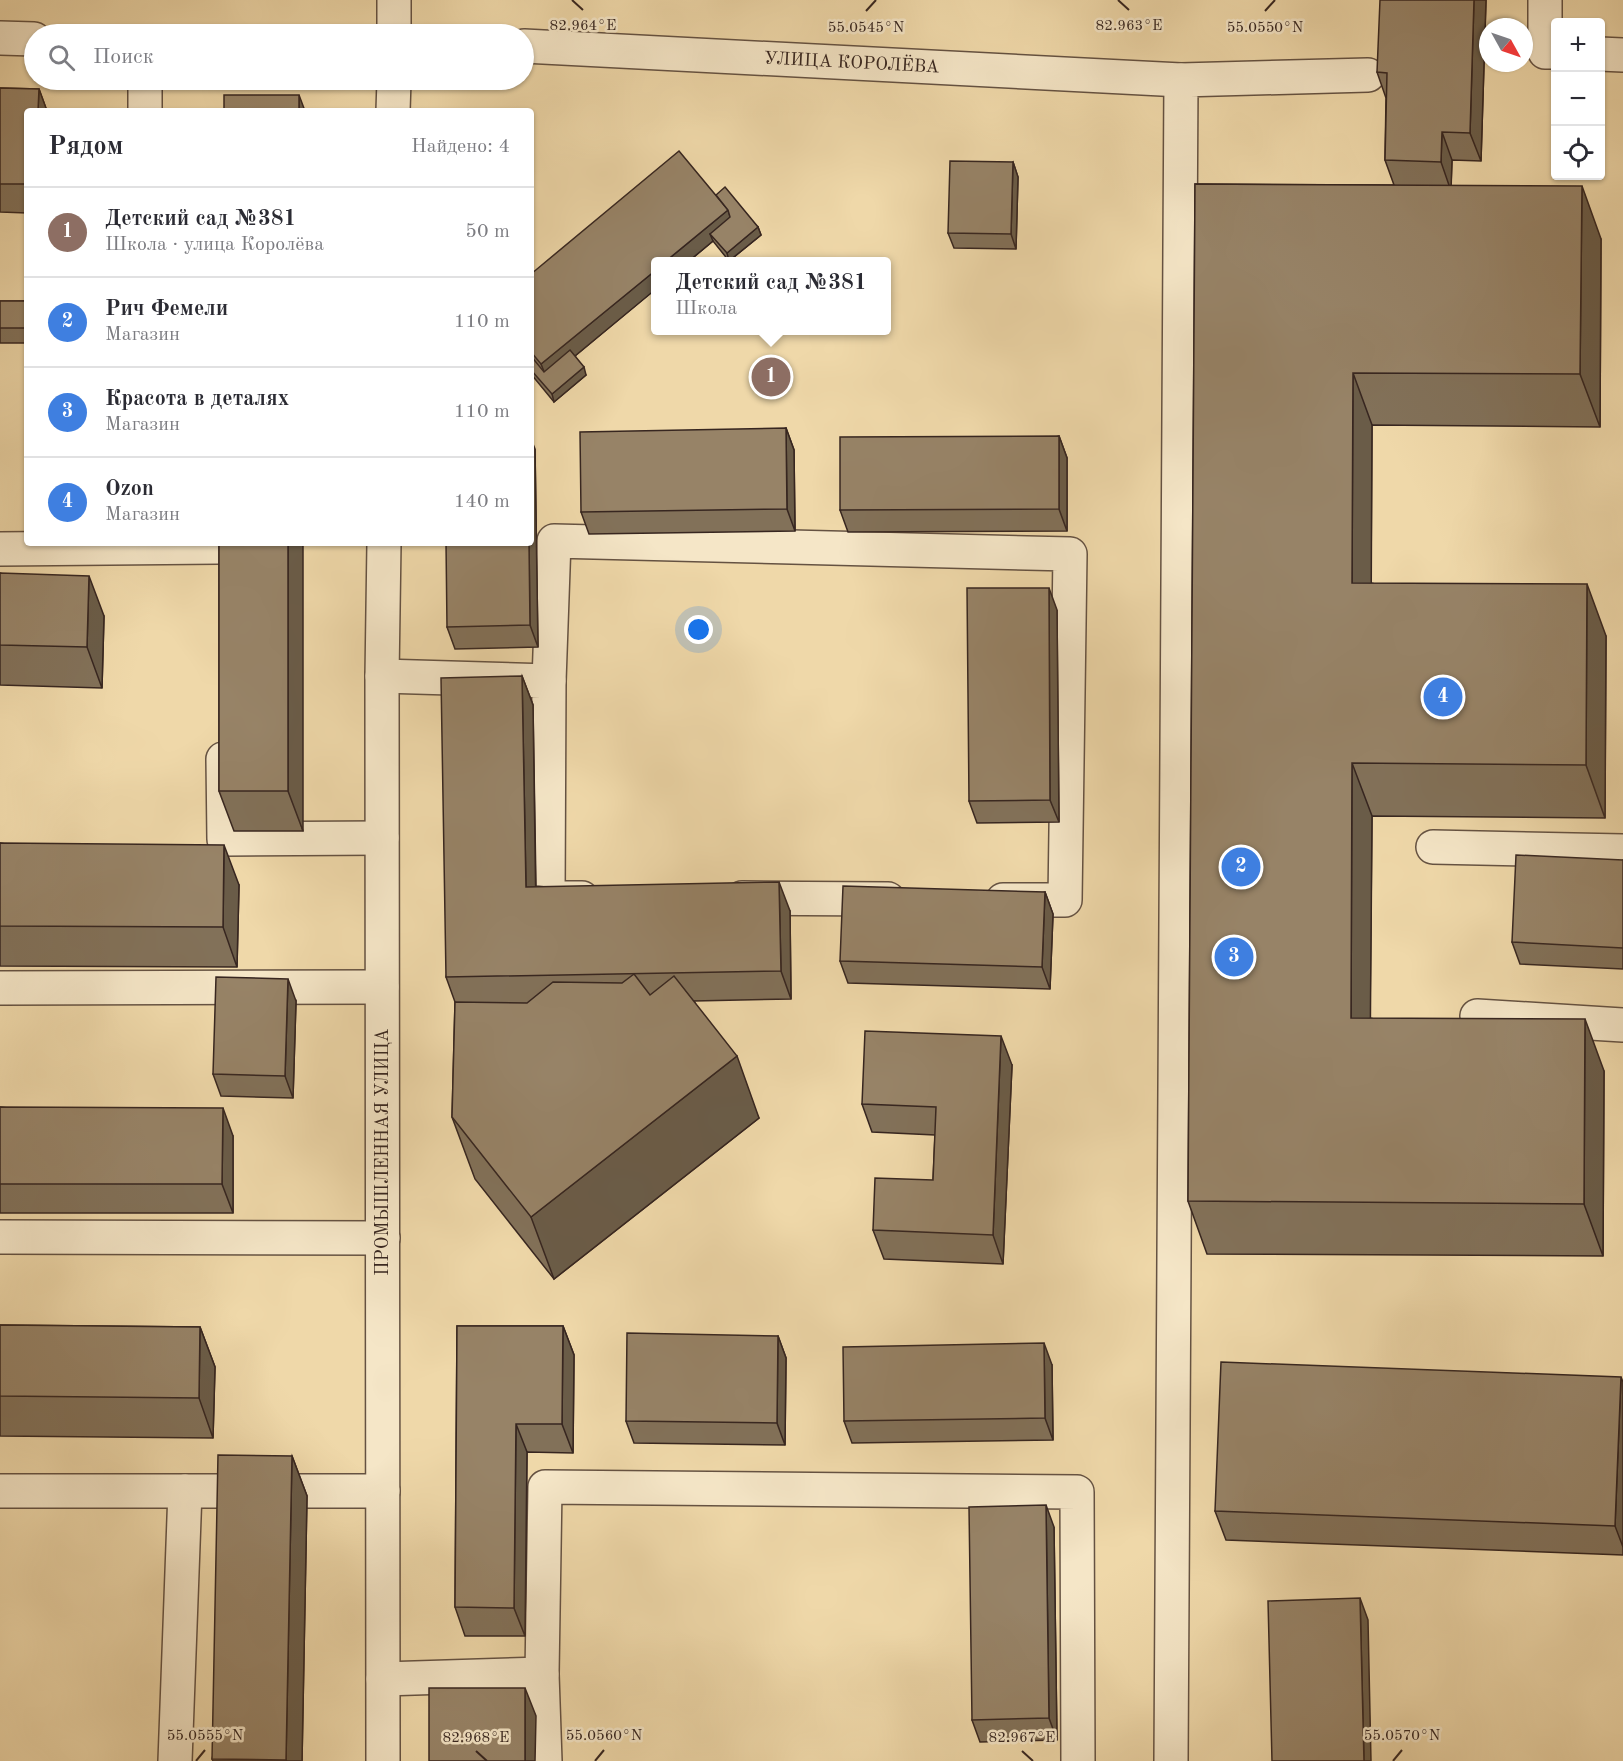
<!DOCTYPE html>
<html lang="ru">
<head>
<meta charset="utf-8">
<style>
  body { margin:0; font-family:"Old Standard TT",serif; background:#f2f2f3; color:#2b2b33 }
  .controls { position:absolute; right:18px; top:18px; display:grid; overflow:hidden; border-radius:6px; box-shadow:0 2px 4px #0004 }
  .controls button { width:54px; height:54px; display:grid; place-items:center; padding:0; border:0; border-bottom:2px solid #e1e1e2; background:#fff; color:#2b2b33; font:30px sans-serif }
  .compass { position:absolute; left:1479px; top:18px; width:54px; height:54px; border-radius:50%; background:#fff; box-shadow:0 2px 4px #0004; rotate:130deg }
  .you { position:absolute; left:699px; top:630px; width:21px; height:21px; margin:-15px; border:4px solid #fff; border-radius:50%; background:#1a73e8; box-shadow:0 0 0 9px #1a73e833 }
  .badge { display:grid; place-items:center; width:39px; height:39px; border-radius:50%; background:#ea580c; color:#fff; font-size:20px; font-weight:700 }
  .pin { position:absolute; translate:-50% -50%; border:3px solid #fff; box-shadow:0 2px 6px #0006 }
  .popup { position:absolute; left:651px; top:257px; width:240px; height:78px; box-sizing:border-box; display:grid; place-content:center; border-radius:6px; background:#fff; filter:drop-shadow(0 2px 4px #0005); font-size:20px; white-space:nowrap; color:#7c7c81 }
  .popup b { font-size:22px; color:#2b2b33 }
  .popup::after { content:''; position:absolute; left:50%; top:100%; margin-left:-12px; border:12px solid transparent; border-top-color:#fff }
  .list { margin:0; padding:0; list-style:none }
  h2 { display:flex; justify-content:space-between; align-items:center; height:78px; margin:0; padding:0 24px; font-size:26px }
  h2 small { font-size:20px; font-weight:400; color:#7c7c81 }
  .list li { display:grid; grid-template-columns:39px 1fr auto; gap:18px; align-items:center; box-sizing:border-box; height:90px; padding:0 24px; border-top:2px solid #e1e1e2 }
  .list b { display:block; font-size:22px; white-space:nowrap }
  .list p { margin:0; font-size:20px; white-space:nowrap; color:#7c7c81 }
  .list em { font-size:20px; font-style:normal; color:#7c7c81 }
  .icon { flex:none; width:33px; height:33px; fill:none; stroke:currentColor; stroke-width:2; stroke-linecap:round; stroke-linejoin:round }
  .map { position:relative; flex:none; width:1623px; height:1761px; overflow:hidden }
  .search { position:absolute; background:#fff; box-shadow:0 2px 4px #0004; left:24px; top:24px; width:510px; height:66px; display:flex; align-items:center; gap:15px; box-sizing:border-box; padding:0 21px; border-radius:33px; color:#7c7c81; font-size:22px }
  .panel { position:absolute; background:#fff; box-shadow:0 2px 4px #0004; left:24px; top:108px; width:510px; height:438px; border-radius:6px }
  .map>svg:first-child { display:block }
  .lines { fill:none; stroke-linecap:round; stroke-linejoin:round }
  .minor-casing { stroke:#655242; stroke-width:36 }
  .minor { stroke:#f5e6c7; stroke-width:33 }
  .wall { fill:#827159; stroke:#372620; stroke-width:1.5 }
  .shaded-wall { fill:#6a5c48; stroke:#372620; stroke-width:1.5 }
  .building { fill:#978367; stroke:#372620; stroke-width:1.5 }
  .ticks { fill:none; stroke:#372620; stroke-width:2 }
  .labels { text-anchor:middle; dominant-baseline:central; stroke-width:5; stroke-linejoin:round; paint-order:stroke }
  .street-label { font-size:18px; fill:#372620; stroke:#f5e6c7 }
  .ticks-label { font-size:15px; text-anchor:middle; fill:#372620; stroke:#f5e6c7; stroke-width:5; stroke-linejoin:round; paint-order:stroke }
</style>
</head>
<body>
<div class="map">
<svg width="1623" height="1761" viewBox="0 0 1623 1761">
  <rect width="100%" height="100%" fill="#efd8a9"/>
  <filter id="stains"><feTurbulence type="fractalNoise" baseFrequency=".00333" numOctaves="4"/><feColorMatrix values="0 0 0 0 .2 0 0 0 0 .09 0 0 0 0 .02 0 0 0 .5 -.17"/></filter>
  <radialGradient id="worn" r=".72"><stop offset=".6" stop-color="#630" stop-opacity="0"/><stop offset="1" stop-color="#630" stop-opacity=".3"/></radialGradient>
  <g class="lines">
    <g class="minor-casing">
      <g id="minor">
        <path d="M 394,0 L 394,34"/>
        <path d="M 1545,0 L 1545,52 L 1556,52"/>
        <path d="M 0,38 L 34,39"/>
        <path id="s1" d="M 524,46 L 1181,80"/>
        <path d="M 1600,54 L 1623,55"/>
        <path d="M 145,111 L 145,80"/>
        <path d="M 393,111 L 394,80"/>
        <path d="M 0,549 L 219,547"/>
        <path d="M 382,676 L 549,681 L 548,898 L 582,898"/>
        <path d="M 549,681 L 554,541 L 1070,554 L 1065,900 L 1003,900"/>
        <path d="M 223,759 L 224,839 L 382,838"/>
        <path d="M 1433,847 L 1623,851"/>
        <path d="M 742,898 L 888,899"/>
        <path d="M 0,988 L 382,987"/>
        <path d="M 1477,1016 L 1623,1025"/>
        <path d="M 0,1237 L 383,1238"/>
        <path d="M 0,1491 L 383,1491"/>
        <path d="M 383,1679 L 542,1674"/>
        <path d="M 175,1761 L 185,1491"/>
        <path d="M 383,1761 L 382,676 L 384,543"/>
        <path d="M 545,1761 L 542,1674 L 545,1487 L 1077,1492 L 1078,1761"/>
        <path d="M 1171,1761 L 1181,80 L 1368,75"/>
      </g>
    </g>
    <use href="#minor" class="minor"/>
  </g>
  <g class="wall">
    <path d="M 1486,0 L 1481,161 L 1452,160 L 1451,186 L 1601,239 L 1600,427 L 1372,425 L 1371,583 L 1606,636 L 1605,818 L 1372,816 L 1370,1018 L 1604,1071 L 1603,1256 L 1207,1254 L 1188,1201 L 1195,184 L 1394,185 L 1385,160 L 1386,98 L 1377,72 Z"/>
    <path d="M 0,88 L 39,89 L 47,111 L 27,111 L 27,213 L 0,212 Z"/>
    <path d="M 1013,162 L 1018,177 L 1016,249 L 954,248 L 948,233 Z"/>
    <path d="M 716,195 L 758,227 L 761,235 L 729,261 L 713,241 L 575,356 L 586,375 L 554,402 L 531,374 L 531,274 Z"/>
    <rect x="0" y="301" width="27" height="42"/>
    <path d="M 786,428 L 794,450 L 795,531 L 589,534 L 581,512 Z"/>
    <path d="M 1059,436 L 1067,458 L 1067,531 L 848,532 L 840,510 Z"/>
    <path d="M 535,449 L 538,647 L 455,649 L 447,627 Z"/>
    <path d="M 219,543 L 303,831 L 234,831 L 219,791 Z"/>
    <path d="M 0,573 L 104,616 L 102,688 L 0,685 Z"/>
    <path d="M 1057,610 L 1059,822 L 977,823 L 969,801 Z"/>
    <path d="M 522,676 L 533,705 L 536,886 L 790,911 L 791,999 L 694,1001 L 759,1118 L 554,1279 L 475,1179 L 452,1117 L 455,1002 L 446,977 Z"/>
    <path d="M 0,843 L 239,885 L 237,967 L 0,966 Z"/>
    <path d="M 1623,860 L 1623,969 L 1520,964 L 1512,942 Z"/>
    <path d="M 1045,892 L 1053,914 L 1050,989 L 848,983 L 840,961 Z"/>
    <path d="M 296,1001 L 293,1098 L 221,1096 L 213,1074 Z"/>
    <path d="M 1012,1065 L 1003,1264 L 884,1259 L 873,1230 L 933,1180 L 935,1135 L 872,1132 L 862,1104 Z"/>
    <path d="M 0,1107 L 233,1136 L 233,1213 L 0,1213 Z"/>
    <path d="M 0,1325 L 200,1327 L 215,1367 L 213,1438 L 0,1436 Z"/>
    <path d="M 457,1326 L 563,1326 L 574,1355 L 573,1453 L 527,1452 L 525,1636 L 465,1636 L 455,1607 Z"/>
    <path d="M 778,1336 L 786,1358 L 785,1445 L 634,1443 L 626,1421 Z"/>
    <path d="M 1052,1365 L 1053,1440 L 852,1443 L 844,1421 Z"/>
    <path d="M 1623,1382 L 1623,1555 L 1226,1540 L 1215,1511 Z"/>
    <path d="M 292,1456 L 307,1496 L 302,1761 L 213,1761 L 212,1759 Z"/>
    <path d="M 1054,1527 L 1057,1740 L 980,1742 L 972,1720 Z"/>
  </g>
  <g class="shaded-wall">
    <path d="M 1474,0 L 1486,0 L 1481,161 L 1470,133 Z"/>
    <path d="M 39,89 L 47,111 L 38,111 Z"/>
    <path d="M 299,95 L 305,111 L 299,111 Z"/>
    <path d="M 1442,132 L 1452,160 L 1451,191 L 1441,162 Z"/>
    <path d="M 1013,162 L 1018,177 L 1016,249 L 1011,234 Z"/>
    <path d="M 1582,186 L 1601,239 L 1600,427 L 1580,374 Z"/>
    <path d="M 728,210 L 733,225 L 710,234 L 713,241 L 689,261 L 666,261 Z"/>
    <path d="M 758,227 L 761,235 L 729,261 L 727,253 Z"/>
    <path d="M 656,270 L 656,289 L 547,379 L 541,364 Z"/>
    <path d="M 584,367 L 586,375 L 554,402 L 552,394 Z"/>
    <path d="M 1353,373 L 1372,425 L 1371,635 L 1352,583 Z"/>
    <path d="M 786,428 L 794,450 L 795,531 L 787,509 Z"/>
    <path d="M 1059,436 L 1067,458 L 1067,531 L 1059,509 Z"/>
    <path d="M 531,439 L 535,449 L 538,647 L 530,625 L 529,543 L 531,543 Z"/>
    <path d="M 288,543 L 303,543 L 303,831 L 288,791 Z"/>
    <path d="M 89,576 L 104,616 L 102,688 L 87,647 Z"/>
    <path d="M 1587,584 L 1606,636 L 1605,818 L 1586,765 Z"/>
    <path d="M 1049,588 L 1057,610 L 1059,822 L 1050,800 Z"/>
    <path d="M 522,676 L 533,705 L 536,915 L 526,887 Z"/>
    <path d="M 1352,763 L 1372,816 L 1370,1070 L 1351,1018 Z"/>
    <path d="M 224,845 L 239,885 L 237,967 L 223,927 Z"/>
    <path d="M 779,882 L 790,911 L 791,999 L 781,971 Z"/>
    <path d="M 1045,892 L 1053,914 L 1050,989 L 1042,967 Z"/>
    <path d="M 288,979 L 296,1001 L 293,1098 L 285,1076 Z"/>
    <path d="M 1585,1019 L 1604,1071 L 1603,1256 L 1584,1204 Z"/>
    <path d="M 1001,1036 L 1012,1065 L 1003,1264 L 993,1235 Z"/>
    <path d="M 737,1056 L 759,1118 L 554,1279 L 531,1217 Z"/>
    <path d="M 223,1108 L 233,1136 L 233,1213 L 222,1184 Z"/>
    <path d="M 563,1326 L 574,1355 L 573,1453 L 562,1424 Z"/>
    <path d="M 200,1327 L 215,1367 L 213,1438 L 199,1398 Z"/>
    <path d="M 778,1336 L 786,1358 L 785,1445 L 777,1423 Z"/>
    <path d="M 1044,1343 L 1052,1365 L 1053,1440 L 1045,1418 Z"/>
    <path d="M 1621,1377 L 1623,1382 L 1623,1547 L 1615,1526 Z"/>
    <path d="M 516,1424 L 527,1452 L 525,1636 L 514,1608 Z"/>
    <path d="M 292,1456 L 307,1496 L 302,1761 L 287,1761 L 286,1760 Z"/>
    <path d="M 1046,1505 L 1054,1527 L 1057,1740 L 1049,1718 Z"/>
    <path d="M 1360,1598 L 1368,1620 L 1371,1761 L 1364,1761 Z"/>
    <path d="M 525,1688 L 536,1716 L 535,1761 L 525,1761 Z"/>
  </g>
  <g class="building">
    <path d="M 1380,0 L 1474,0 L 1470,133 L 1442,132 L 1441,162 L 1385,160 L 1387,73 L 1377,72 Z"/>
    <path d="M 0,88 L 39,89 L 38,111 L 27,111 L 27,184 L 0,184 Z"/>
    <rect x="224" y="95" width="75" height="16"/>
    <path d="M 679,151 L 728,210 L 666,261 L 656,261 L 656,270 L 541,364 L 531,352 L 531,274 Z"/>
    <path d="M 950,161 L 1013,162 L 1011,234 L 948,233 Z"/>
    <path d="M 1195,184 L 1582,186 L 1580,374 L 1353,373 L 1352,583 L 1587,584 L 1586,765 L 1352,763 L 1351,1018 L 1585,1019 L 1584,1204 L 1188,1201 Z"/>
    <path d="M 725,187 L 758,227 L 727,253 L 710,234 L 730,217 L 728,210 L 716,195 Z"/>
    <rect x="0" y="301" width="27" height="27"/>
    <path d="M 570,350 L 584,367 L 552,394 L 531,370 L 531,356 L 544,372 Z"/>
    <path d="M 786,428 L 787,509 L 581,512 L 580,432 Z"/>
    <path d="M 1059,436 L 1059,509 L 840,510 L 840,437 Z"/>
    <rect x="219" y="543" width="69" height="248"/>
    <path d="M 446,543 L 529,543 L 530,625 L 447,627 Z"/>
    <path d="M 0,573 L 89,576 L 87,647 L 0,645 Z"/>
    <path d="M 967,588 L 1049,588 L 1050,800 L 969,801 Z"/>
    <path d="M 522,676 L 526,887 L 779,882 L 781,971 L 446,977 L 441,678 Z"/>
    <path d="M 0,843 L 224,845 L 223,927 L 0,926 Z"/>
    <path d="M 1516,855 L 1623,860 L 1623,948 L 1512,942 Z"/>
    <path d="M 843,886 L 1045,892 L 1042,967 L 840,961 Z"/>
    <path d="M 634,974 L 650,995 L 674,976 L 737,1056 L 531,1217 L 452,1117 L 455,1002 L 527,1003 L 553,982 L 622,983 Z"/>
    <path d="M 216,977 L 288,979 L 285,1076 L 213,1074 Z"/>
    <path d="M 865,1031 L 1001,1036 L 993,1235 L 873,1230 L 875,1178 L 933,1180 L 936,1107 L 862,1104 Z"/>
    <path d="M 0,1107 L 223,1108 L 222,1184 L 0,1184 Z"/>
    <path d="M 0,1325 L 200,1327 L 199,1398 L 0,1396 Z"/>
    <path d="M 457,1326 L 563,1326 L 562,1424 L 516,1424 L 514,1608 L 455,1607 Z"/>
    <path d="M 627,1333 L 778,1336 L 777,1423 L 626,1421 Z"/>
    <path d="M 1044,1343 L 1045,1418 L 844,1421 L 843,1347 Z"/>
    <path d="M 1221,1362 L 1621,1377 L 1615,1526 L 1215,1511 Z"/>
    <path d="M 218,1455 L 292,1456 L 286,1760 L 212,1759 Z"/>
    <path d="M 1046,1505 L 1049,1718 L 972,1720 L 969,1507 Z"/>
    <path d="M 1360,1598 L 1364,1761 L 1272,1761 L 1268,1601 Z"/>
    <rect x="429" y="1688" width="96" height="73"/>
  </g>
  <path class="ticks" d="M 572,0 L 583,10M 1118,0 L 1129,10M 866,11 L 876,0M 1265,11 L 1275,0M 476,1751 L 487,1761M 1022,1751 L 1033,1761M 196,1761 L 205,1750M 595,1761 L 604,1750M 1393,1761 L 1402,1750"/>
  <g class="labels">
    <g class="street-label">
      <text stroke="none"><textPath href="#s1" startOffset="328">УЛИЦА КОРОЛЁВА</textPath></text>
      <text transform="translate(383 1152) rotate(-90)">ПРОМЫШЛЕННАЯ УЛИЦА</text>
    </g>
  </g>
  <g class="ticks-label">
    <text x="583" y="30">82.964°E</text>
    <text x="1129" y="30">82.963°E</text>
    <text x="866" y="32">55.0545°N</text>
    <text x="1265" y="32">55.0550°N</text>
    <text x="205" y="1740">55.0555°N</text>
    <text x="604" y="1740">55.0560°N</text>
    <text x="1402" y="1740">55.0570°N</text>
    <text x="476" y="1742">82.968°E</text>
    <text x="1022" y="1742">82.967°E</text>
  </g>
  <rect width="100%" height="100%" filter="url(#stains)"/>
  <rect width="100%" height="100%" fill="url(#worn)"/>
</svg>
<div class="controls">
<button>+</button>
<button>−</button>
<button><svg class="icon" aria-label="locate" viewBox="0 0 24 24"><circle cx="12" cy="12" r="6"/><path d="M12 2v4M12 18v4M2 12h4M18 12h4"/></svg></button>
</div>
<svg class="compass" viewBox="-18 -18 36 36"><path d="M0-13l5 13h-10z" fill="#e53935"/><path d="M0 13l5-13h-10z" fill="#7c7c81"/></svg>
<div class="you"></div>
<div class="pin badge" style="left:771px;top:377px;background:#8d6e63">1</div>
<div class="popup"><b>Детский сад №381</b>Школа</div>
<div class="pin badge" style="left:1241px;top:867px;background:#3f7fe0">2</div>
<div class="pin badge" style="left:1234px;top:957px;background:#3f7fe0">3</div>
<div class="pin badge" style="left:1443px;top:697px;background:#3f7fe0">4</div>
<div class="search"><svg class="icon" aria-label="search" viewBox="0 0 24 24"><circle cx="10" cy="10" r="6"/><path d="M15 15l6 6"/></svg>Поиск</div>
<section class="panel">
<h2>Рядом<small>Найдено: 4</small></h2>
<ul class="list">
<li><span class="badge" style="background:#8d6e63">1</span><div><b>Детский сад №381</b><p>Школа · улица Королёва</p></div><em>50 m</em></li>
<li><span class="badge" style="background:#3f7fe0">2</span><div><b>Рич Фемели</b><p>Магазин</p></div><em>110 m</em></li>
<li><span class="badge" style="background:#3f7fe0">3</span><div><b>Красота в деталях</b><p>Магазин</p></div><em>110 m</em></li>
<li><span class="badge" style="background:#3f7fe0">4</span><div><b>Ozon</b><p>Магазин</p></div><em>140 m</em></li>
</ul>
</section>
</div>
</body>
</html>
